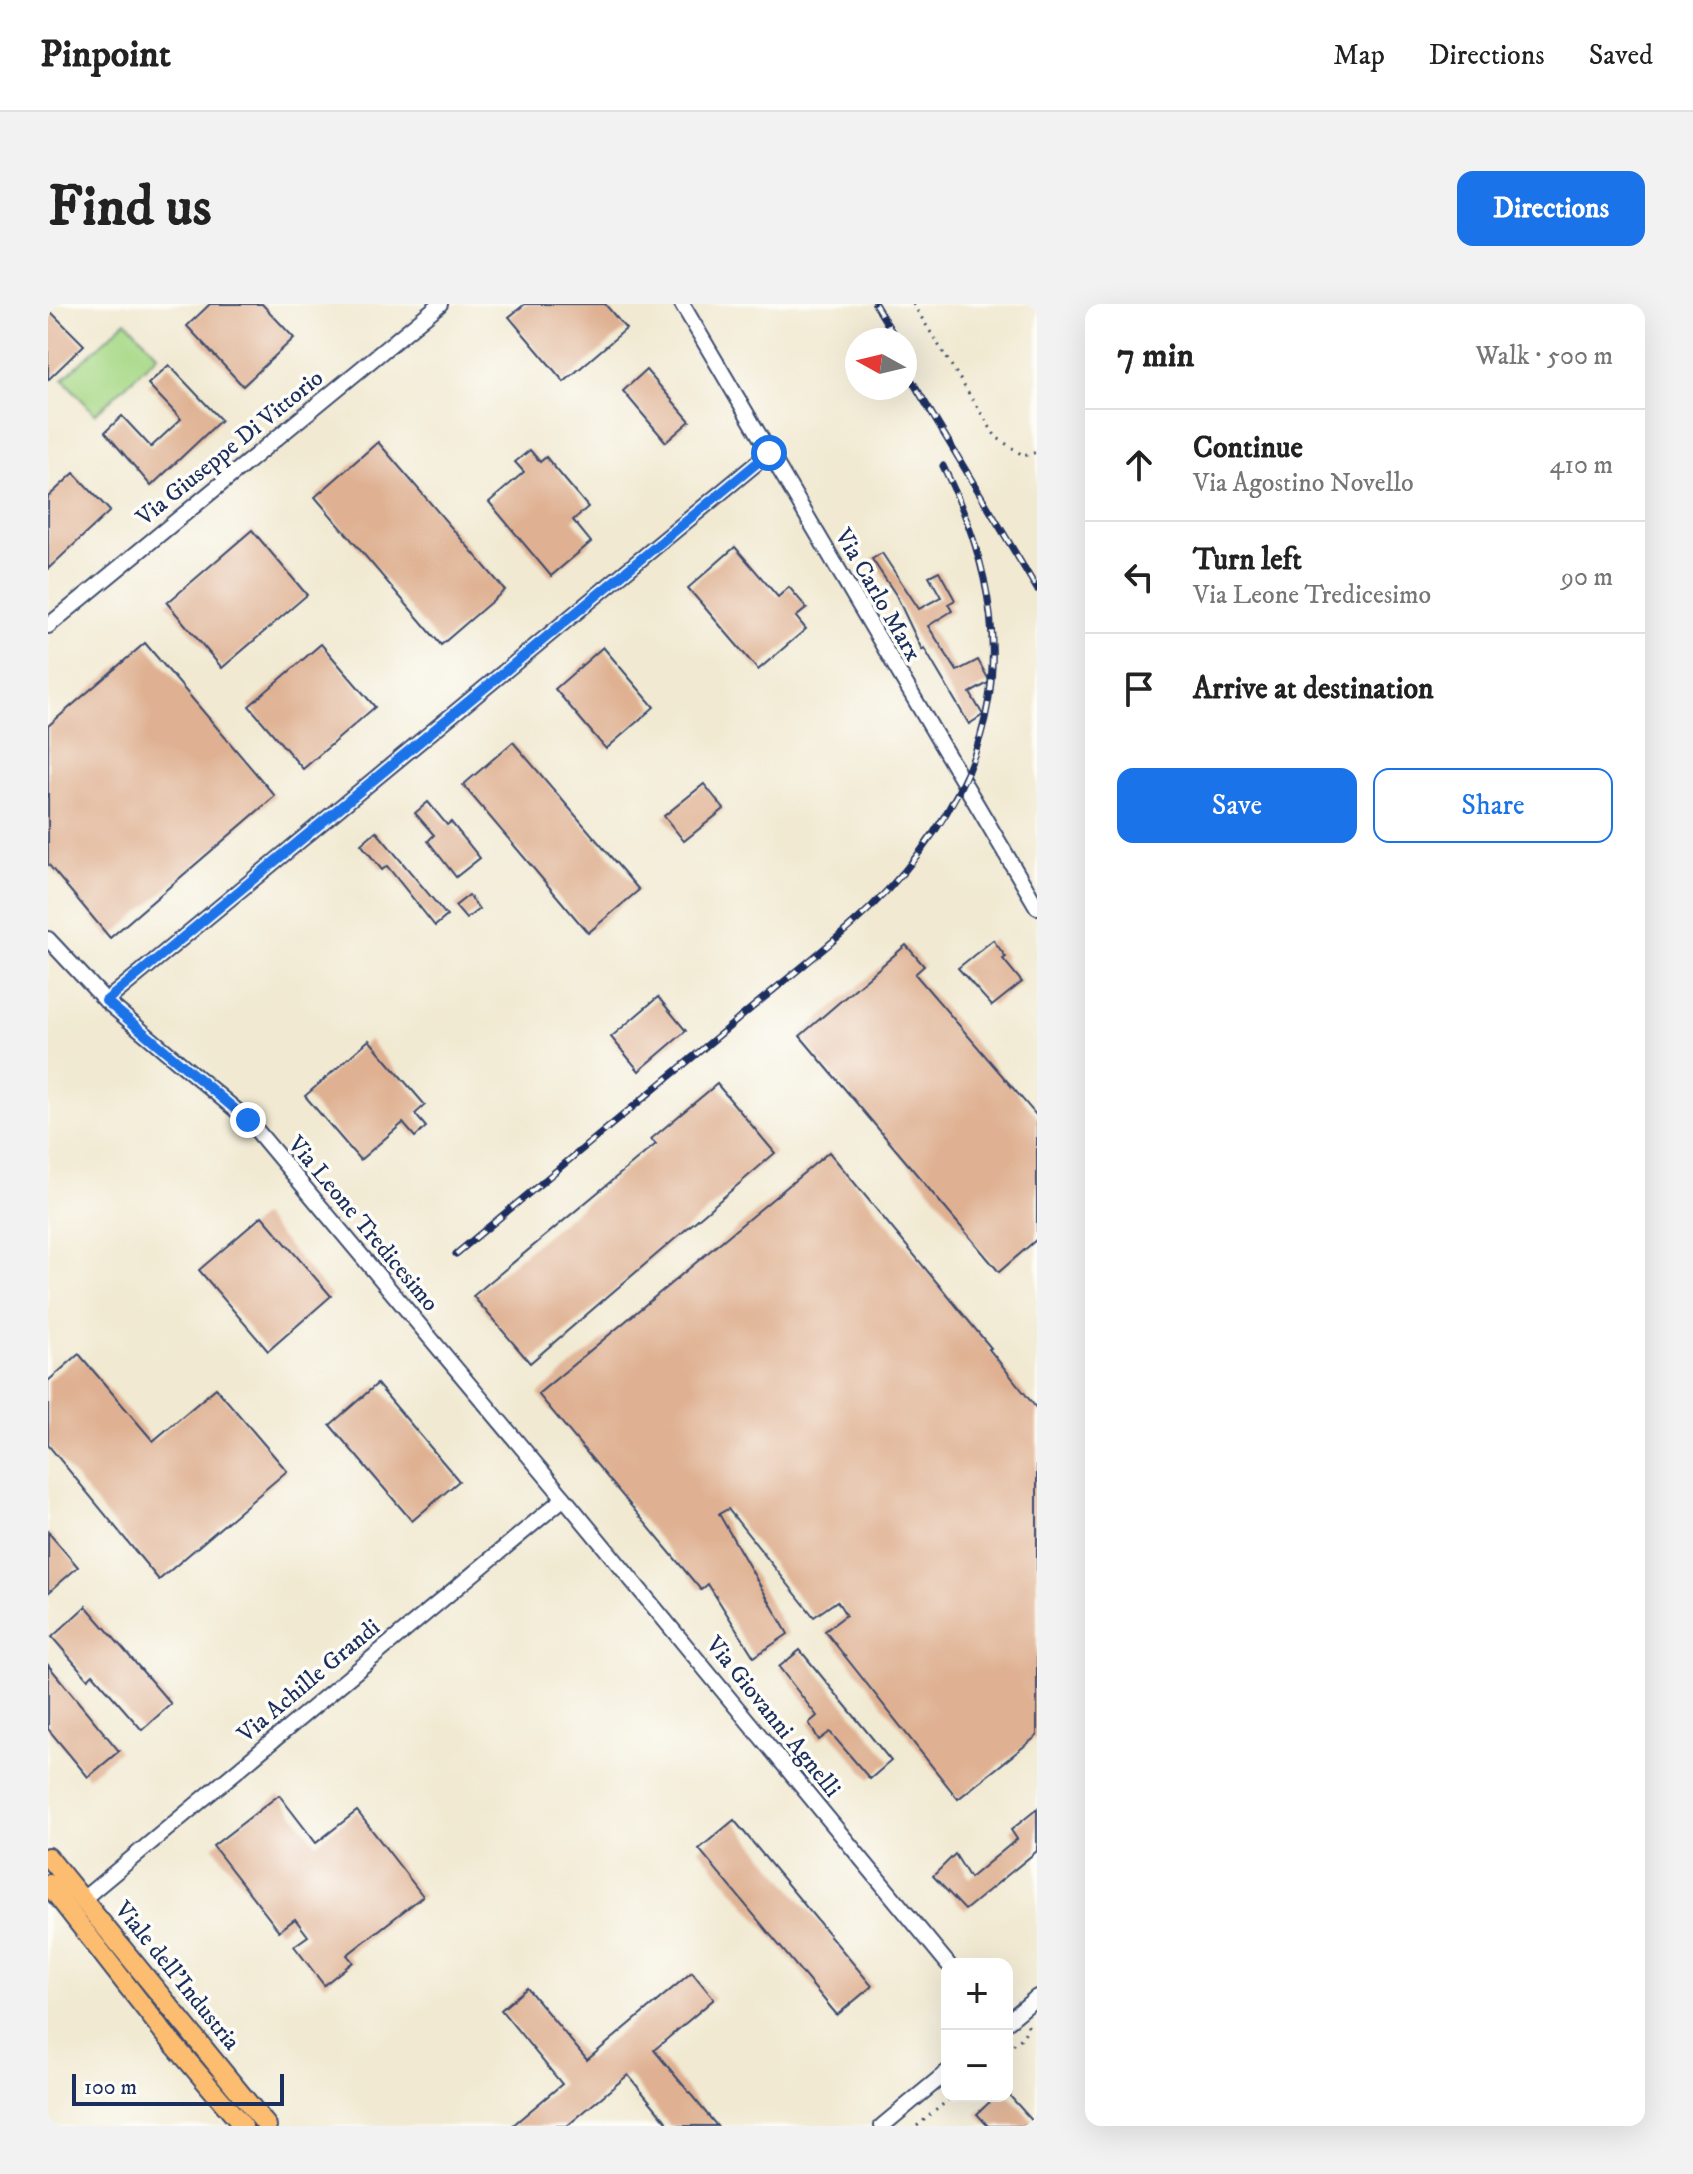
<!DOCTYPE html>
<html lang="en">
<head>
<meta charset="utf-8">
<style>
  body { margin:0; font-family:"IM FELL DW Pica",serif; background:#f2f2f2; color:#222 }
  .controls { position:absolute; right:24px; bottom:24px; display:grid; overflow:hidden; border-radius:16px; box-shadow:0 8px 32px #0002 }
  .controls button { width:72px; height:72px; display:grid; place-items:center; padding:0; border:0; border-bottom:2px solid #e0e0e0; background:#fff; color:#222; font:40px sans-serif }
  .compass { position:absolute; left:797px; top:24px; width:72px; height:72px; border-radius:50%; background:#fff; box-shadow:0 8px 32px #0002; rotate:278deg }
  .scale { position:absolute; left:24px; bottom:20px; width:212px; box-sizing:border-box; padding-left:8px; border:4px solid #1b2f5e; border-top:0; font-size:22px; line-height:28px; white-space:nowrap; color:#1b2f5e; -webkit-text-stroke:6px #fdfcf7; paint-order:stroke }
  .stop { position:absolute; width:24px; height:24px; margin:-18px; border:6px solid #1a73e8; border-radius:50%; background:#fff }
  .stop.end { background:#1a73e8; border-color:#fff; box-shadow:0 2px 8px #0008 }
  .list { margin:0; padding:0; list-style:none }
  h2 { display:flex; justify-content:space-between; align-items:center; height:104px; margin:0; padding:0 32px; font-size:34px }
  h2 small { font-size:26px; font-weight:400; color:#767676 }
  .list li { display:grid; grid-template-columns:52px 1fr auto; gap:24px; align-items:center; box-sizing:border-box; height:112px; padding:0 32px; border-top:2px solid #e0e0e0 }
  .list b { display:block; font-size:30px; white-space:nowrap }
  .list p { margin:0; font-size:26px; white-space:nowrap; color:#767676 }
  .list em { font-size:26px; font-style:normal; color:#767676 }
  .actions { display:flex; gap:16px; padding:24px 32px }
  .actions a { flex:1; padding:18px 0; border:2px solid #1a73e8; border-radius:16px; text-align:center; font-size:28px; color:#1a73e8 }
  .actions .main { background:#1a73e8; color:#fff }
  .icon { flex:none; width:44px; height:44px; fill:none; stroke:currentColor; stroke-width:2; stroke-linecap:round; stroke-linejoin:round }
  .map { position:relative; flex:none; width:989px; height:1822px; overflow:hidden; border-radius:16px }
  header { display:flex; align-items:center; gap:48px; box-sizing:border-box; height:112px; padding:0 40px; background:#fff; border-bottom:2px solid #e0e0e0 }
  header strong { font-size:38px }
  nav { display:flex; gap:44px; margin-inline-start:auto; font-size:28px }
  .intro { display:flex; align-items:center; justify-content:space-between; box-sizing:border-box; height:192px; padding:0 48px }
  h1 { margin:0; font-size:56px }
  .button { padding:20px 36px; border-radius:16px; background:#1a73e8; color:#fff; font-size:28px; font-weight:700 }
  main { display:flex; gap:48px; padding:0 48px }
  aside { flex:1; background:#fff; border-radius:16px; box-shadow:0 8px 32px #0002 }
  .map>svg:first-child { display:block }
  .green { fill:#a8d988; stroke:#628473; stroke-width:2 }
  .building { fill:#dfb192 }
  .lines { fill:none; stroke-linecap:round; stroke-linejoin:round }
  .minor-casing { stroke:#3b4b6f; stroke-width:18 }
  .major-casing { stroke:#3b4b6f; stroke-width:22 }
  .path { stroke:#3b4b6f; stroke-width:3; stroke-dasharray:2 6; stroke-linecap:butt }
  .minor { stroke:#fff; stroke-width:14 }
  .major { stroke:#fcbd6f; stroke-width:18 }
  .rail-casing { stroke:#1b2f5e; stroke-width:7 }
  .rail { stroke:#fdfcf7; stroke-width:4; stroke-dasharray:12; stroke-linecap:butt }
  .route { stroke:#1a73e8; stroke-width:10 }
  .labels { text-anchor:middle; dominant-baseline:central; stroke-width:7; stroke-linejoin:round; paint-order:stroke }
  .street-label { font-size:24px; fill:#1b2f5e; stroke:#fdfcf7 }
</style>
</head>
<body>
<header>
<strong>Pinpoint</strong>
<nav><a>Map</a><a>Directions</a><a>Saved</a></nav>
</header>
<div class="intro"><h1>Find us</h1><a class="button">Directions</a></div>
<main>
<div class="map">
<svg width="989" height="1822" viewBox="0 0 989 1822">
  <rect width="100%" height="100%" fill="#fdfcf7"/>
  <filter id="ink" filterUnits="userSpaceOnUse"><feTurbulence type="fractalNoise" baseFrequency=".0125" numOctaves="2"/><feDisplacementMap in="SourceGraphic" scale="16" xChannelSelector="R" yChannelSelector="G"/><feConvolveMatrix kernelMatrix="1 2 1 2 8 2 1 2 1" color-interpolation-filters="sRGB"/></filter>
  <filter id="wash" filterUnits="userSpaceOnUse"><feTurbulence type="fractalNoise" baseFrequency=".006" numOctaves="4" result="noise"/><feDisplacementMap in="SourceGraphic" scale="32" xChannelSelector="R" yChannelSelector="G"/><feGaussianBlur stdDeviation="1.8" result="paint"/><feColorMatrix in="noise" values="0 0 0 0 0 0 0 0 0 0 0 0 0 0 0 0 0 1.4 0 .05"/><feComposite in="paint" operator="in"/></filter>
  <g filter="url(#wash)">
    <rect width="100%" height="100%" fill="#f1e9d1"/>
    <path class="green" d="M 78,17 L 110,51 L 47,110 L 15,75 Z"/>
    <g id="blocks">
      <g class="building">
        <path d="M 162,0 L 214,0 L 246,34 L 195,82 L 139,22 Z"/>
        <path d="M 477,0 L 557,0 L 578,25 L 516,78 L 461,13 Z"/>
        <path d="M 0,5 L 36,41 L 0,76 Z"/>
        <path d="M 121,61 L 173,116 L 103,182 L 57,128 L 74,112 L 103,143 L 133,115 L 100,80 Z"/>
        <path d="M 598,66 L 642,117 L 618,138 L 575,87 Z"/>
        <path d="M 330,138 L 457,286 L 393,341 L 267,193 Z"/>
        <path d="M 482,146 L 492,158 L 498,153 L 540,203 L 525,216 L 543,238 L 503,272 L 441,198 L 476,168 L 467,158 Z"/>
        <path d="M 26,169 L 62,207 L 0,265 L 0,193 Z"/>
        <path d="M 204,226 L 259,291 L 174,364 L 119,299 Z"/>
        <path d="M 687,243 L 730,293 L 741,283 L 759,304 L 748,313 L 758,325 L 710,366 L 640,284 Z"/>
        <path d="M 834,249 L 871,305 L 893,293 L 881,272 L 891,267 L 907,296 L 900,300 L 904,307 L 880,322 L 909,367 L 930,356 L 942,378 L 922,389 L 935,411 L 921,420 L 876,344 L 874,346 L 848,291 L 824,255 Z"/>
        <path d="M 97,339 L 227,492 L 62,634 L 0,560 L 0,422 Z"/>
        <path d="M 273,340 L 327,403 L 255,465 L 201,402 Z"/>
        <path d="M 555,343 L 606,403 L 558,445 L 507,385 Z"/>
        <path d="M 465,438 L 591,586 L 540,629 L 415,481 Z"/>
        <path d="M 656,480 L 676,505 L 636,537 L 616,512 Z"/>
        <path d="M 380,498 L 399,521 L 403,518 L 432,554 L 408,573 L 380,537 L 386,531 L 367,509 Z"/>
        <path d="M 328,527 L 399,612 L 387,622 L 339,562 L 334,566 L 313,540 Z"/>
        <path d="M 421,591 L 431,605 L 418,615 L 407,602 Z"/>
        <path d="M 945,636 L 958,653 L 955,655 L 974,678 L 944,702 L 910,664 Z"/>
        <path d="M 858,641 L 876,662 L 867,670 L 989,812 L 989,935 L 951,968 L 752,732 Z"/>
        <path d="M 610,693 L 638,727 L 591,767 L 563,733 Z"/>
        <path d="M 321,736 L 377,801 L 367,810 L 378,823 L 367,833 L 355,819 L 312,856 L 257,792 Z"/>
        <path d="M 669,780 L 727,849 L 482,1059 L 425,992 L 608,840 L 603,835 Z"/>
        <path d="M 781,848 L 943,1044 L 941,1045 L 989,1105 L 989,1432 L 910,1495 L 777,1327 L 798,1311 L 789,1297 L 766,1313 L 680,1205 L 671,1210 L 740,1330 L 706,1353 L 660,1280 L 653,1286 L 490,1090 Z"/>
        <path d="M 214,912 L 283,992 L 220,1047 L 151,966 Z"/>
        <path d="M 31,1050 L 105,1137 L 168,1084 L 239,1167 L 111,1276 L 0,1141 L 0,1077 Z"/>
        <path d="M 329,1080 L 411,1177 L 364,1217 L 282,1121 Z"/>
        <path d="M 0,1228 L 30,1263 L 0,1289 Z"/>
        <path d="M 38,1302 L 123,1400 L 94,1426 L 45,1370 L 40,1375 L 4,1333 Z"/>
        <path d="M 752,1346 L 843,1457 L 822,1475 L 782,1428 L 771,1436 L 761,1419 L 769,1412 L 731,1363 Z"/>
        <path d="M 0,1361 L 71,1447 L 40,1473 L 0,1425 Z"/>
        <path d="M 231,1491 L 268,1539 L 309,1507 L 375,1592 L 299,1651 L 305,1658 L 276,1681 L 246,1642 L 260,1632 L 247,1615 L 231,1627 L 165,1542 Z"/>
        <path d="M 989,1505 L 989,1547 L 917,1606 L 885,1572 L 907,1550 L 922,1574 L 969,1535 L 963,1526 Z"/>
        <path d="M 686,1516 L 824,1682 L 789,1711 L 651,1545 Z"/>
        <path d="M 644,1668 L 666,1695 L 606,1746 L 669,1822 L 622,1822 L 580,1771 L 519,1822 L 464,1822 L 514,1780 L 453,1706 L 479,1684 L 539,1756 Z"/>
        <path d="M 948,1792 L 962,1792 L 989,1822 L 940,1822 L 929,1810 Z"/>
      </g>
    </g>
  </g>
  <g filter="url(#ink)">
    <use href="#blocks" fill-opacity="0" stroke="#3b4b6f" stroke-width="2"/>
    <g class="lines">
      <g class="minor-casing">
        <g id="minor">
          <path d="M 634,0 L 989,603"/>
          <path d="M 0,322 L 392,0"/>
          <path d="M 0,635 L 58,697 L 200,816 L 516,1194 L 900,1660"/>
          <path d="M 58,697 L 721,149"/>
          <path d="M 35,1595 L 516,1194"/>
          <path d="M 959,1718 L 989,1693"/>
          <path d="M 834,1822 L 899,1768"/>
        </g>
      </g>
      <g class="major-casing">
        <g id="major">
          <path d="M 0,1553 L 219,1822"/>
          <path d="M 0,1580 L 116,1729 L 195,1822"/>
        </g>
      </g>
      <g class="path">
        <path d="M 865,0 L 948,133 L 976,152 L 989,148"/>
        <path d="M 959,1746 L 975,1733 L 981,1719"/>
        <path d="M 869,1822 L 905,1792"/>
      </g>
      <use href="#minor" class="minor"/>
      <use href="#major" class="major"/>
      <g class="rail-casing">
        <g id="rail">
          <path d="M 827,0 L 849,36"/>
          <path d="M 857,65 L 989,285"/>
          <path d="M 408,950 C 501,873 594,795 687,718 C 731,680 779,645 821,605 C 957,472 979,331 895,162"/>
        </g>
      </g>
      <use href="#rail" class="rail"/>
    </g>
  </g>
  <g class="lines" filter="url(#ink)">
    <path class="route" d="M 200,816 L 58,697 L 721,149"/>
  </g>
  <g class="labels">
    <g class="street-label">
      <text transform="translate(182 144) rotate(-39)">Via Giuseppe Di Vittorio</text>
      <text transform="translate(830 291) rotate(60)">Via Carlo Marx</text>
      <text transform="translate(315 920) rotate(50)">Via Leone Tredicesimo</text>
      <text transform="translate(261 1377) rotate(-40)">Via Achille Grandi</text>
      <text transform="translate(725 1413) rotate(51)">Via Giovanni Agnelli</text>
      <text transform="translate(129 1672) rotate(51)">Viale dell'Industria</text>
    </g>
  </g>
</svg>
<div class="controls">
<button>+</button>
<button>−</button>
</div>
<svg class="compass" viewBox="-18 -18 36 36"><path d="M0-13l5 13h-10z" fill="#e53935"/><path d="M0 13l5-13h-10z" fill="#767676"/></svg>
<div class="scale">100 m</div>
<div class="stop" style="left:721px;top:149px"></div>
<div class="stop end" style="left:200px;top:816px"></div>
</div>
<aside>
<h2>7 min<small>Walk · 500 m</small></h2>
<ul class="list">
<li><svg class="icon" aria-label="ahead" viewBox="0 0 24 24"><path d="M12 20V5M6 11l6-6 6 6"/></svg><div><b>Continue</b><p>Via Agostino Novello</p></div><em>410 m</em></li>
<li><svg class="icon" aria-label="left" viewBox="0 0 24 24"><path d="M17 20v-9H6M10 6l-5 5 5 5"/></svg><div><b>Turn left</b><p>Via Leone Tredicesimo</p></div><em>90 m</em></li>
<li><svg class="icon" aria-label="arrive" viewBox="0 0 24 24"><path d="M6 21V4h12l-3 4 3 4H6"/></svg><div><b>Arrive at destination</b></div></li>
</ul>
<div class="actions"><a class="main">Save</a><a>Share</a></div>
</aside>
</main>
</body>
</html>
